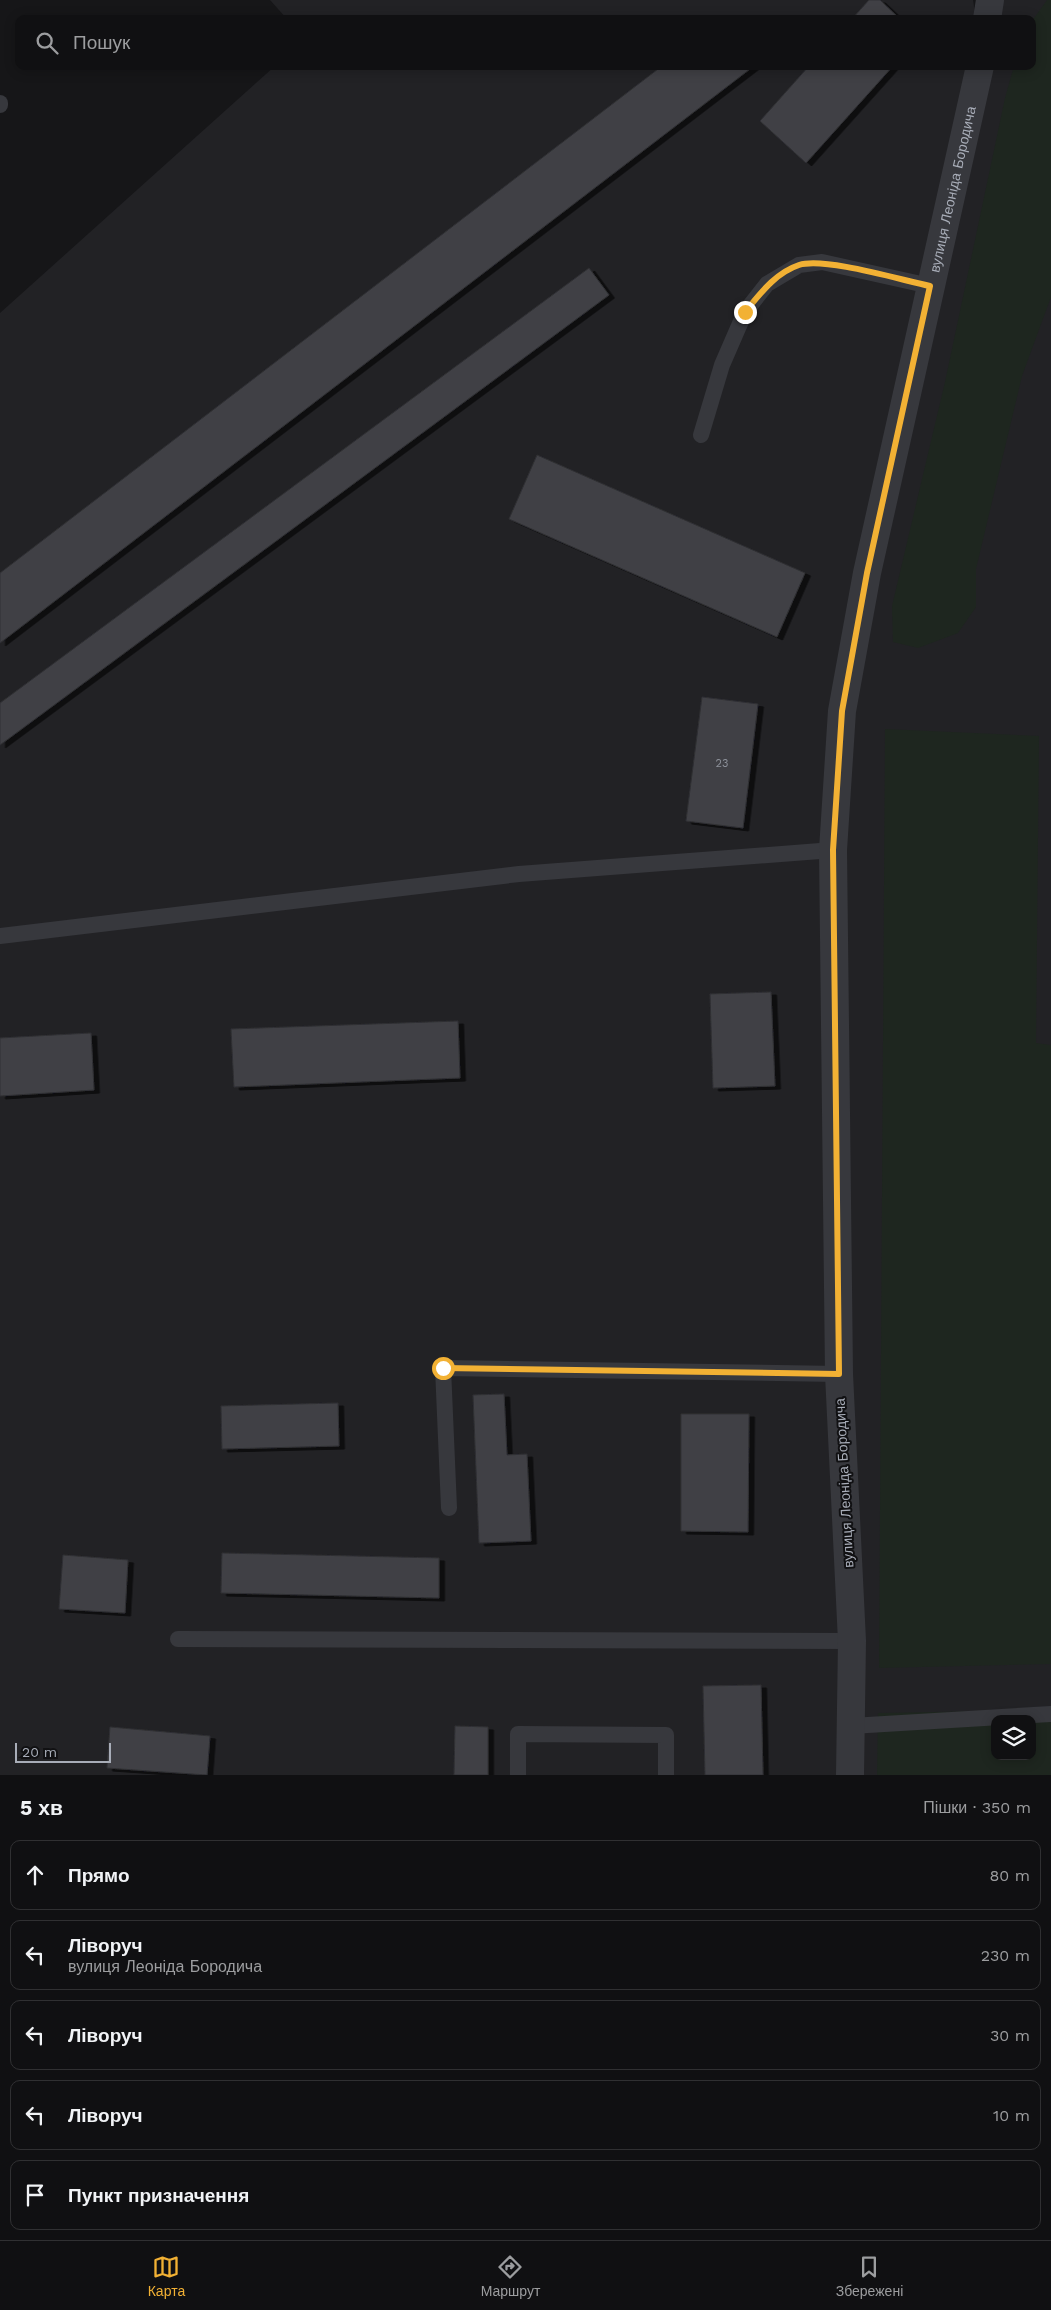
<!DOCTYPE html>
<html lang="uk">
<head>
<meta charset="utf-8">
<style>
  body { margin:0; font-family:"Work Sans",sans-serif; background:#19191b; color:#f1f3f6 }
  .controls { position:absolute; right:15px; bottom:15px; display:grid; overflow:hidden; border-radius:10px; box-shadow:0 2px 12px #0003 }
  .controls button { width:45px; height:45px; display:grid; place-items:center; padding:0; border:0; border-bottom:1px solid #303032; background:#101012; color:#f1f3f6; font:25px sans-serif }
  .scale { position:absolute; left:15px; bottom:12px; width:96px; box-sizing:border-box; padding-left:5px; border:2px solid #a8adb8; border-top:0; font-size:14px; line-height:18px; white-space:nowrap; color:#a8adb8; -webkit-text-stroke:4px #111113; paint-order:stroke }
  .stop { position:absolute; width:15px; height:15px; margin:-11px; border:4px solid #f2b134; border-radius:50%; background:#fff }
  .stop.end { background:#f2b134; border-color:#fff; box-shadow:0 1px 5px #0008 }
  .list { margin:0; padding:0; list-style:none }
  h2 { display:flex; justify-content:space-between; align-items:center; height:65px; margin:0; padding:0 20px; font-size:21px }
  h2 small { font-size:16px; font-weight:400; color:#9c9d9f }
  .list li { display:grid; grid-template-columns:32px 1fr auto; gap:15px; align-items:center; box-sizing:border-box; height:70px; margin:0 10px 10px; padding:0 10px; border:1px solid #303032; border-radius:10px }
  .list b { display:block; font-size:19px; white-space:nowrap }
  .list p { margin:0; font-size:16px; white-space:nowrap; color:#9c9d9f }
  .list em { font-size:16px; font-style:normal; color:#9c9d9f }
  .icon { flex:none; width:28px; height:28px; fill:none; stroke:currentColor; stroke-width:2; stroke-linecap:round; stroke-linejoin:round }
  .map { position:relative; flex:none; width:1051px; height:1775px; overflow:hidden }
  .search { position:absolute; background:#101012; box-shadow:0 2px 12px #0003; left:15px; right:15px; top:15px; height:55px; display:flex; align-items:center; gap:12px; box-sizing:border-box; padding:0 18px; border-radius:10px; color:#9c9d9f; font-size:19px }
  .sheet { height:465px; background:#101012 }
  nav { display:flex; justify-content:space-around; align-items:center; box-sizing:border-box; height:70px; border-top:1px solid #303032; background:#101012; font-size:14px; color:#9c9d9f }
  nav a { display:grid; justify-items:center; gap:2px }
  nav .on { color:#f2b134 }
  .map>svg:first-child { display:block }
  .built { fill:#222225; fill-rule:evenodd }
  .green { fill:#1e261f; fill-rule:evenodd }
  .building { fill:#404145; stroke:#303034; filter:url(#shadow) }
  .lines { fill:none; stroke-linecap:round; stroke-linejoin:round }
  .service { stroke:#37383d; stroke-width:16 }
  .minor { stroke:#37383d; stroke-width:28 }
  .route { stroke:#f2b134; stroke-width:6 }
  .labels { text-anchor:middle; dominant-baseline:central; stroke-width:4; stroke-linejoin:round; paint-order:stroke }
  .number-label { font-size:11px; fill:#8e929b }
  .street-label { font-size:14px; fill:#a8adb8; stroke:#111113 }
</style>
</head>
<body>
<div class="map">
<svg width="1051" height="1775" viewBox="0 0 1051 1775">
  <defs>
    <filter id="shadow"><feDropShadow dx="5.5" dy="3" stdDeviation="0" flood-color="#0009"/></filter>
  </defs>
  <rect width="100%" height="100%" fill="#161618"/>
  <g class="built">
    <path d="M 270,0 L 973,0 L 976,19 L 287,19 Z"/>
    <path d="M 990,0 L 1051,0 L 1051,1775 L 0,1775 L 0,313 L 275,66 L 1032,66 L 1032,19 L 987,19 ZM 995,1719 L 1032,1719 L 1032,1756 L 995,1756 Z"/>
  </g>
  <g class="green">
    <path d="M 1047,0 L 1051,0 L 1051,297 L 1022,376 L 976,569 L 976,607 L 958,633 L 918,648 L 893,642 L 892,606 L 945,382 L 1005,98 L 1014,66 L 1032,66 L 1032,21 Z"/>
    <path d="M 885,729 L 1039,736 L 1036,1043 L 1051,1045 L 1051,1664 L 879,1668 Z"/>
    <path d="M 1051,1710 L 1051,1775 L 877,1775 L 878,1713 ZM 995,1719 L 1032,1719 L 1032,1756 L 995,1756 Z"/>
  </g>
  <g class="building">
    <path d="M 869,0 L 880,0 L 900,19 L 852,19 Z"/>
    <path d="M 662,66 L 754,66 L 0,643 L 0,573 Z"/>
    <path d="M 809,66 L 893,66 L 806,163 L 760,121 Z"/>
    <path d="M 589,268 L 609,295 L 0,745 L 0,703 Z"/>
    <path d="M 537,455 L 805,573 L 777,637 L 509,519 Z"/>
    <path d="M 702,697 L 758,704 L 743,828 L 686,821 Z"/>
    <path d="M 771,992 L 775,1086 L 713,1088 L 710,994 Z"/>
    <path d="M 458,1021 L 460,1078 L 234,1087 L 231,1029 Z"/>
    <path d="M 91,1033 L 94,1090 L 0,1096 L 0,1038 Z"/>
    <path d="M 504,1394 L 507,1455 L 527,1454 L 531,1541 L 479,1543 L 473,1395 Z"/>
    <path d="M 338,1403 L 339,1446 L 222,1449 L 221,1406 Z"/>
    <path d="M 681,1414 L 749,1414 L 748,1532 L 681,1531 Z"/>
    <path d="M 222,1553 L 439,1558 L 439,1598 L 221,1593 Z"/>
    <path d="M 63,1555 L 128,1560 L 125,1613 L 59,1609 Z"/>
    <path d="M 761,1685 L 763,1775 L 705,1775 L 703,1686 Z"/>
    <path d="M 455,1726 L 488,1727 L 488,1775 L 454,1775 Z"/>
    <path d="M 110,1727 L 210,1736 L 207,1775 L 107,1768 Z"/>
  </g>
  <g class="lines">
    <g class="service">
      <path d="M 0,103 L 0,105"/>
      <path d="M 701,435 L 722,365 L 745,312 L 767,284 L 799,265 L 822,262 L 930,286"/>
      <path d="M 0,936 L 519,874 L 833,850"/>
      <path d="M 449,1508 L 443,1368 L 839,1374"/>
      <path d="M 178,1639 L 852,1641"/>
      <path d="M 851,1726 L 1051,1714"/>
      <path d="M 518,1775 L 518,1734 L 666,1735 L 666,1775"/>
    </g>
    <g class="minor">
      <path d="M 987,19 L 990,0"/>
      <path id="s1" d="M 850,1775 L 852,1641 L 839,1374 L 833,850 L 842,711 L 867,573 L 980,66"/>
    </g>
  </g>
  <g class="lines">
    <path class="route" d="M 443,1368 L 839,1374 L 833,850 L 842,711 L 867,573 L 930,286 C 901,280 825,257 799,265 C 775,273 760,294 745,312"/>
  </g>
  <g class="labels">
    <g class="number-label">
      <text x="722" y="763">23</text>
    </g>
    <g class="street-label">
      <text stroke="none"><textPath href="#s1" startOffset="1598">вулиця Леоніда Бородича</textPath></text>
      <text transform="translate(844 1483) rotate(-93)">вулиця Леоніда Бородича</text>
    </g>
  </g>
</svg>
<div class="controls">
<button><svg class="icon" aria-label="layers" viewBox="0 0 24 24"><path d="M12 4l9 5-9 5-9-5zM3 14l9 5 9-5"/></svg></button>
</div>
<div class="scale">20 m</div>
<div class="stop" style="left:443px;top:1368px"></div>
<div class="stop end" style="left:745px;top:312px"></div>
<div class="search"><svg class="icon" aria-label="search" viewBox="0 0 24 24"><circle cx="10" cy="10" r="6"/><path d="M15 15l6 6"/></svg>Пошук</div>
</div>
<section class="sheet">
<h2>5 хв<small>Пішки · 350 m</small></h2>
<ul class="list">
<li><svg class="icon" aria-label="ahead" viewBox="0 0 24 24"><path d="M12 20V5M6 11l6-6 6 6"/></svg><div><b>Прямо</b></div><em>80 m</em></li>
<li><svg class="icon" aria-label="left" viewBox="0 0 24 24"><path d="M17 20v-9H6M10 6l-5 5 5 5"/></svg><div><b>Ліворуч</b><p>вулиця Леоніда Бородича</p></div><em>230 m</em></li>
<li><svg class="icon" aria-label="left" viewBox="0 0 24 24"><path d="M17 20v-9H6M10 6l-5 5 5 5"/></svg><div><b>Ліворуч</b></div><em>30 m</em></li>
<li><svg class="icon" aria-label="left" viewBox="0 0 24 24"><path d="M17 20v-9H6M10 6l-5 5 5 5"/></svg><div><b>Ліворуч</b></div><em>10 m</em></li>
<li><svg class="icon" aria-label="arrive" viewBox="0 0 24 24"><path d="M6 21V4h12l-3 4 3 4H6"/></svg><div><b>Пункт призначення</b></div></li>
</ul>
</section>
<nav>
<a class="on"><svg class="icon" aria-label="map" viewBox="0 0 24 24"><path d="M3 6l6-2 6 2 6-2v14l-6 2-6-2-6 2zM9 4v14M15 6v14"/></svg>Карта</a>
<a><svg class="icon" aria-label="directions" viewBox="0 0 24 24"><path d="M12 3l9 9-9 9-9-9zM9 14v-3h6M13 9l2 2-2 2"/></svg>Маршрут</a>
<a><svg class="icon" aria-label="saved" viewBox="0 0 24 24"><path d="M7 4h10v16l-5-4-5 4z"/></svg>Збережені</a>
</nav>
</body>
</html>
